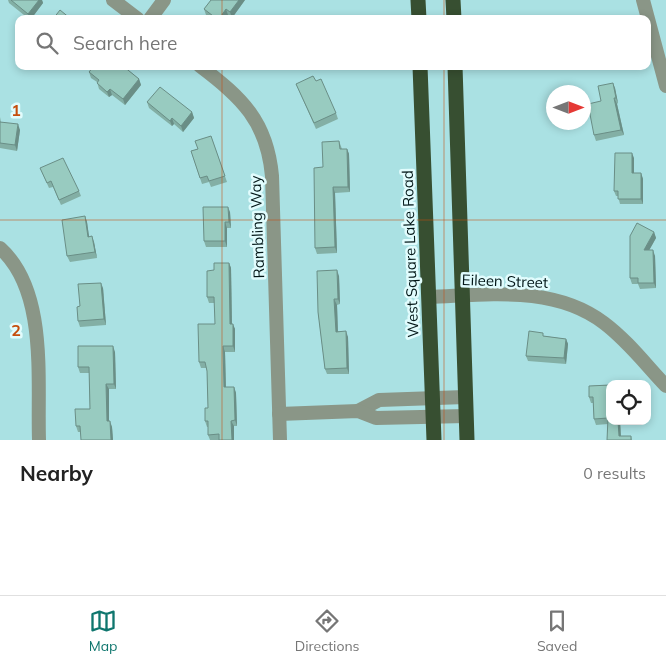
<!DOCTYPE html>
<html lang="en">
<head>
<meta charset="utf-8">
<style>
  body { margin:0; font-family:Mulish,sans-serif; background:#f6f6f6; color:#222 }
  .controls { position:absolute; right:15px; bottom:15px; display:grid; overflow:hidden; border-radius:10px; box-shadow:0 2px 8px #0003 }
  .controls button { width:45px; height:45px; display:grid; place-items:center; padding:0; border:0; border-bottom:1px solid #e0e0e0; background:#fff; color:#222; font:25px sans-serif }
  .compass { position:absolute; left:546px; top:85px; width:45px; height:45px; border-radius:50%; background:#fff; box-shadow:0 2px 8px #0003; rotate:90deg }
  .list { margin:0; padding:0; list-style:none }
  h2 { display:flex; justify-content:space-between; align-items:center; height:65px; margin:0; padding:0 20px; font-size:21px }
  h2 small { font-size:16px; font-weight:400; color:#767676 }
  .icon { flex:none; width:28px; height:28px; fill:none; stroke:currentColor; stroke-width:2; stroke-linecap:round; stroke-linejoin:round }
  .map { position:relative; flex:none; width:666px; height:440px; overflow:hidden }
  .search { position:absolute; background:#fff; box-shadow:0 2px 8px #0003; left:15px; right:15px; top:15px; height:55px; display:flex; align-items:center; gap:12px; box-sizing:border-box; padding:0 18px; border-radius:10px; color:#767676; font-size:19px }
  .sheet { height:155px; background:#fff }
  nav { display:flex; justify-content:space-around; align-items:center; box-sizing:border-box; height:70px; border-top:1px solid #e0e0e0; background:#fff; font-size:14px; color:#767676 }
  nav a { display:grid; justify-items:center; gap:2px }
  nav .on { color:#0f766e }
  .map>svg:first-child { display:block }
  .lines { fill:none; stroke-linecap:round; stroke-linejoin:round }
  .minor { stroke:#8a9687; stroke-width:14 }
  .highway { stroke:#374f31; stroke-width:15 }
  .wall { fill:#83afa5 }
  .shaded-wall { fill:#6a8e86 }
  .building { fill:#98cbc0; stroke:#6a8e86 }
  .grid { fill:none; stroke:#c54f0e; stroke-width:1; stroke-opacity:0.55 }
  .labels { text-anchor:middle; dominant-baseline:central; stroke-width:5; stroke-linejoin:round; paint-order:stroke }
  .street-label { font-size:15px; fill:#011516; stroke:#e1fcfd }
  .grid-label { font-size:16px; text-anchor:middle; font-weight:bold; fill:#c54f0e; stroke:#e1fcfd; stroke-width:5; stroke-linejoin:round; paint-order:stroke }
</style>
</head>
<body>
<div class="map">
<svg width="666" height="440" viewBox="0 0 666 440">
  <rect width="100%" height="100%" fill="#aae1e3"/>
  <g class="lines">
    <g class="minor">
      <path d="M 113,0 L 138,19"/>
      <path d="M 643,0 L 666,86"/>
      <path d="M 150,19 L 164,0"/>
      <path d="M 200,66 C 242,98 267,121 272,176 L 280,440"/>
      <path d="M 0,248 C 48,291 37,380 39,440"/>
      <path d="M 429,297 C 488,295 554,285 604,323 C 628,341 646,365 666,386"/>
      <path d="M 358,411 L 379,400 L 465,397"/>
      <path d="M 279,414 L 358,411 L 376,418 L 466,416"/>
    </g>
    <g class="highway">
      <path d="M 418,0 L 419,19"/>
      <path d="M 453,0 L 454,19"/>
      <path d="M 420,66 L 434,440"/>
      <path d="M 455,66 L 467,440"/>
    </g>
  </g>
  <g class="wall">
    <path d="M 8,0 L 42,0 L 43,3 L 31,19 L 29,19 L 9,3 Z"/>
    <path d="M 211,0 L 245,0 L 232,18 L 228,15 L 225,19 L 211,19 L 206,15 L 204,9 Z"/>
    <path d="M 93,66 L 123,66 L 139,79 L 141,85 L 125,105 L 112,95 L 109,97 L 99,89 L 97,82 L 91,78 L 89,72 L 93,67 Z"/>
    <path d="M 572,66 L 588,66 L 588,68 L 574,70 Z"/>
    <path d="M 316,81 L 336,113 L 338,119 L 316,129 L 296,84 Z"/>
    <path d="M 615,88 L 618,103 L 617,104 L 624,135 L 596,141 L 594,135 L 601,101 Z"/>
    <path d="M 147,102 L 192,112 L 194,118 L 183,132 L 174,124 L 172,126 L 149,108 Z"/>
    <path d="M 0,117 L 1,122 L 20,130 L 17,151 L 0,148 Z"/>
    <path d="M 211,136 L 227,182 L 211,187 L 209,182 L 202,184 L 191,151 L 198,149 Z"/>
    <path d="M 339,141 L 342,149 L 347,149 L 349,154 L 350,192 L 335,193 L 337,253 L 317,254 L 315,248 L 323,167 Z"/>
    <path d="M 634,158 L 634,173 L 641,173 L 643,179 L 643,204 L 620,204 L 618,196 L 616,196 L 614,191 Z"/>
    <path d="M 40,168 L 79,191 L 81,196 L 61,205 L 53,187 L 49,188 Z"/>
    <path d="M 230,212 L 231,228 L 227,228 L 227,247 L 206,247 L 204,241 Z"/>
    <path d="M 85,216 L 87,222 L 89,237 L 94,242 L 97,258 L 70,262 L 67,256 Z"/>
    <path d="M 654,232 L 656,238 L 649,250 L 655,256 L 656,288 L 640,289 L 638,284 L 632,284 L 630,278 Z"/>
    <path d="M 229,263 L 231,268 L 232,324 L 235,329 L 235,352 L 225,352 L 226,387 L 234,387 L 236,393 L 237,426 L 234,426 L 234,440 L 210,440 L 208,435 L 208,427 L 207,427 L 205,421 L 208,408 L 207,371 L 206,368 L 201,368 L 199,362 L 215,324 L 215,303 L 209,303 L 207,297 L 214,270 Z"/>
    <path d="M 339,276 L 340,304 L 337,305 L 338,331 L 348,337 L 349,374 L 327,374 L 325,369 L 318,312 Z"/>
    <path d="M 103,288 L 106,325 L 80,327 L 78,321 L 80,306 Z"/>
    <path d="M 544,336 L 566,339 L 568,344 L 566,364 L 528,361 L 526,356 Z"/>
    <path d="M 115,352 L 116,389 L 109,389 L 109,421 L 112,427 L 113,440 L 81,440 L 81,432 L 78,432 L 76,426 L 90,409 L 89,373 L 80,373 L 78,367 Z"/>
    <path d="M 610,385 L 610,421 L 620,421 L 621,436 L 631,436 L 632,440 L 607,440 L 608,424 L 596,425 L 594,419 L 593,403 L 591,403 L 589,397 L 589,386 Z"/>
  </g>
  <g class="shaded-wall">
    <path d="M 39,0 L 42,0 L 43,3 L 31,19 L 30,19 L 28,14 Z"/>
    <path d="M 239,0 L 245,0 L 232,18 L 230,12 Z"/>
    <path d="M 226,9 L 228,15 L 225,19 L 219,19 Z"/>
    <path d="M 139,79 L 141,85 L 125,105 L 123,99 Z"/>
    <path d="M 613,83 L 615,88 L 618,103 L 616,98 Z"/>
    <path d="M 110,89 L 112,95 L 109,97 L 107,92 Z"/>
    <path d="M 614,98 L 617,104 L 624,135 L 621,130 Z"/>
    <path d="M 192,112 L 194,118 L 183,132 L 181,126 Z"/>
    <path d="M 172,118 L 174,124 L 172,126 L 170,121 Z"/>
    <path d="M 18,124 L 20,130 L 17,151 L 15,145 Z"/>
    <path d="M 347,149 L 349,154 L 350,192 L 348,187 Z"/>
    <path d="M 632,153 L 634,158 L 634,179 L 632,173 Z"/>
    <path d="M 641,173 L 643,179 L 643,204 L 641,199 Z"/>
    <path d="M 333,187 L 335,193 L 337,253 L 335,247 Z"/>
    <path d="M 228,207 L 230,212 L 231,228 L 229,222 Z"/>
    <path d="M 85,216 L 87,222 L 90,243 L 88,237 Z"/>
    <path d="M 225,222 L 227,228 L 227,247 L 225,241 Z"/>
    <path d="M 654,232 L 656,238 L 646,256 L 644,250 Z"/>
    <path d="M 92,236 L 94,242 L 97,258 L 95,252 Z"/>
    <path d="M 653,250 L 655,256 L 656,288 L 654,283 Z"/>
    <path d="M 229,263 L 231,268 L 232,329 L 230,324 Z"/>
    <path d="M 337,270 L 339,276 L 340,304 L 338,299 Z"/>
    <path d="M 101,283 L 103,288 L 106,325 L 104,319 Z"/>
    <path d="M 334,299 L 337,305 L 338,337 L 336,332 Z"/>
    <path d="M 233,324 L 235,329 L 235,352 L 233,346 Z"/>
    <path d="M 346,331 L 348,337 L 349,374 L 347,368 Z"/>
    <path d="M 566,339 L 568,344 L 566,364 L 564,358 Z"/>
    <path d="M 113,346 L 115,352 L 116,389 L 114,384 Z"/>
    <path d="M 223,346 L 225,352 L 226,393 L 224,387 Z"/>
    <path d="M 106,384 L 109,389 L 109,427 L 107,421 Z"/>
    <path d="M 234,387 L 236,393 L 237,426 L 235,420 Z"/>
    <path d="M 110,421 L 112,427 L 113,440 L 111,440 Z"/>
    <path d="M 231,421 L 234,426 L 234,440 L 232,440 Z"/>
    <path d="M 618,421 L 620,421 L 621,440 L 619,436 Z"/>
  </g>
  <g class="building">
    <path d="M 11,0 L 39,0 L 28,14 Z"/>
    <path d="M 211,0 L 239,0 L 230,12 L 226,9 L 219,19 L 217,19 L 204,9 Z"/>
    <path d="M 60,10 L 71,19 L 53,19 Z"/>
    <path d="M 582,17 L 582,19 L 571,19 Z"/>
    <path d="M 94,66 L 123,66 L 139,79 L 123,99 L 110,89 L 107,92 L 97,83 L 99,80 L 89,72 Z"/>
    <path d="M 313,76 L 316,81 L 321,79 L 336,113 L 314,123 L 296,84 Z"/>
    <path d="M 613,83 L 616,98 L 614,98 L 621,130 L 594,135 L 588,104 L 601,101 L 598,86 Z"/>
    <path d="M 160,87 L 192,112 L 181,126 L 172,118 L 170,121 L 147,102 Z"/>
    <path d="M 0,122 L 18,124 L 15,145 L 0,143 Z"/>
    <path d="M 211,136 L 225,176 L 209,181 L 207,176 L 200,178 L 191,151 L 198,149 L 195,141 Z"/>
    <path d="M 339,141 L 340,149 L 347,149 L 348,187 L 333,187 L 335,247 L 315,248 L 314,168 L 323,167 L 322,142 Z"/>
    <path d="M 615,153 L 632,153 L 632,173 L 641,173 L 641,199 L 618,199 L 618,191 L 614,191 Z"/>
    <path d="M 63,158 L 79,191 L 59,200 L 51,181 L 47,183 L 40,168 Z"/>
    <path d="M 203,207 L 228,207 L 229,222 L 225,222 L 225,241 L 204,241 Z"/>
    <path d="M 85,216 L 88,237 L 92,236 L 95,252 L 67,256 L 62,220 Z"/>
    <path d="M 637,223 L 654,232 L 644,250 L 653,250 L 654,283 L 638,283 L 638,278 L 630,278 L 630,236 Z"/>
    <path d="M 214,263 L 229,263 L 230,324 L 233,324 L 233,346 L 223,346 L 224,387 L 234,387 L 235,420 L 231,421 L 232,440 L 219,440 L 219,434 L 208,435 L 208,421 L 205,421 L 205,408 L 208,408 L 207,371 L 205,362 L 199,362 L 198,324 L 215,324 L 214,297 L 207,297 L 207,271 L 214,270 Z"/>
    <path d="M 337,270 L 338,299 L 334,299 L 336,332 L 346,331 L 347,368 L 325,369 L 318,312 L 317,271 Z"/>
    <path d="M 101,283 L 104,319 L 78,321 L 77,307 L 80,306 L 78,284 Z"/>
    <path d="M 529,331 L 543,333 L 543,336 L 566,339 L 564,358 L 526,356 Z"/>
    <path d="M 78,346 L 113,346 L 114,384 L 106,384 L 107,421 L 110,421 L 111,440 L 81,440 L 80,426 L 76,426 L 75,409 L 90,409 L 89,367 L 78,367 Z"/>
    <path d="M 610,385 L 610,421 L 618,421 L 619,436 L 631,436 L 631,440 L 607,440 L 608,418 L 594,419 L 593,397 L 589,397 L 589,386 Z"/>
  </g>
  <path class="grid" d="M 222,0 L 222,19M 444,0 L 444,19M 222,66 L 222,440M 444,66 L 444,440M 0,220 L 666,220"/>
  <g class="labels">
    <g class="street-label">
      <text transform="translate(257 227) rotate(-92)">Rambling Way</text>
      <text transform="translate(410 254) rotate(-92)">West Square Lake Road</text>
      <text transform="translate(505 281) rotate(2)">Eileen Street</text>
    </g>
  </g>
  <g class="grid-label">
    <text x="16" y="116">1</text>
    <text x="16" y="336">2</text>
  </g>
</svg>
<div class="controls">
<button><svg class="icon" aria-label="locate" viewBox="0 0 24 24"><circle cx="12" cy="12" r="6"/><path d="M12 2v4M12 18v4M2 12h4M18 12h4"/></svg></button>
</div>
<svg class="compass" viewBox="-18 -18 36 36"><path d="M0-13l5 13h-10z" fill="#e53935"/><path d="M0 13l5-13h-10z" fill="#767676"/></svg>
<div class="search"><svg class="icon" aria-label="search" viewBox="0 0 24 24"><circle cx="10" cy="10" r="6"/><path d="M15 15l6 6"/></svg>Search here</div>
</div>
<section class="sheet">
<h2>Nearby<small>0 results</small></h2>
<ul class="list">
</ul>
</section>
<nav>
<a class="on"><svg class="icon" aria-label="map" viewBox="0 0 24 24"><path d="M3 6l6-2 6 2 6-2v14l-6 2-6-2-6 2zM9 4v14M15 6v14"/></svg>Map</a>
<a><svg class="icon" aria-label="directions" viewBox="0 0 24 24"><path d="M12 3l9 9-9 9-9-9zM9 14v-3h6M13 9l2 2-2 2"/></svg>Directions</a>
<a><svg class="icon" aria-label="saved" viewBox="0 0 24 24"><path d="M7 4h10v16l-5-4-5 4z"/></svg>Saved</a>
</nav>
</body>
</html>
